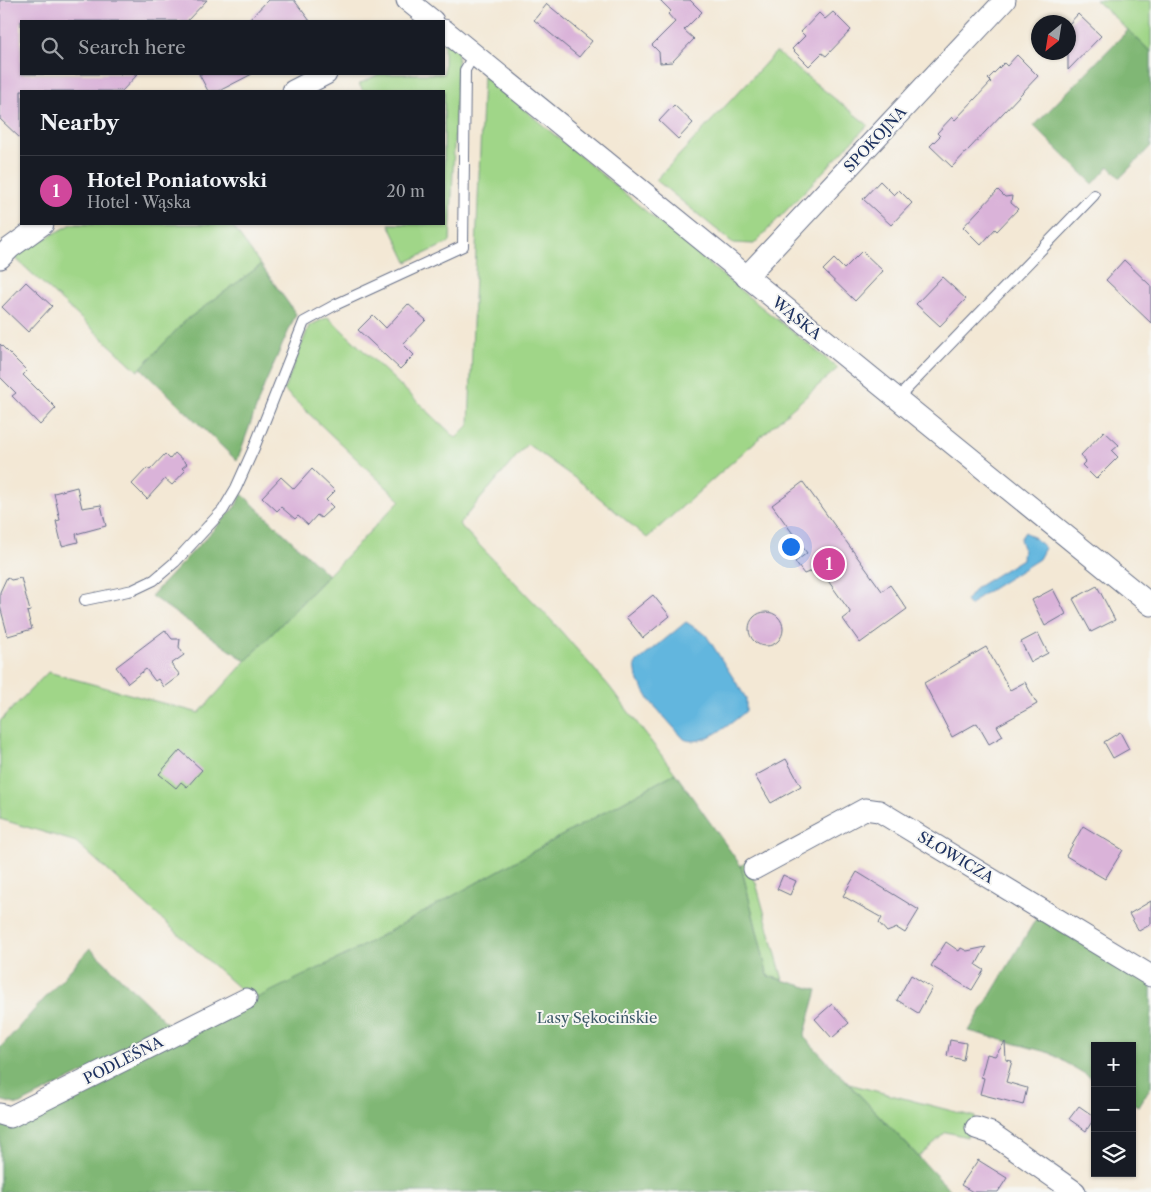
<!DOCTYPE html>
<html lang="en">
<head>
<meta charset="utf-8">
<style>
  body { margin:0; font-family:"Libre Caslon Text",serif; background:#20242c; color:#f1f3f6 }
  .controls { position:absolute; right:15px; bottom:15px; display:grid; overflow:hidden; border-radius:0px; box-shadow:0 1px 4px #0004 }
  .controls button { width:45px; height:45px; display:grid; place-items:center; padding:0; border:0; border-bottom:1px solid #363941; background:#171b24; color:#f1f3f6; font:25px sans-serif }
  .compass { position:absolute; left:1031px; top:15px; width:45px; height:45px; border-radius:50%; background:#171b24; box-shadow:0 1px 4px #0004; rotate:210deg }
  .you { position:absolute; left:790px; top:546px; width:18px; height:18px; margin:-12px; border:4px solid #fff; border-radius:50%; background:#1a73e8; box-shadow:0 0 0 8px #1a73e833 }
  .badge { display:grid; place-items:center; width:32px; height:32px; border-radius:50%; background:#7c3aed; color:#fff; font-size:16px; font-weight:700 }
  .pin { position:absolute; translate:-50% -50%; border:2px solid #fff; box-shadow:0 1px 5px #0006 }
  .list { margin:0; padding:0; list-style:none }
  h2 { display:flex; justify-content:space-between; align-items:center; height:65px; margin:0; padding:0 20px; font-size:21px }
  h2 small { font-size:16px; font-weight:400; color:#9ea1a6 }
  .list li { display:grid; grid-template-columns:32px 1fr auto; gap:15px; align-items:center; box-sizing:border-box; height:70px; padding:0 20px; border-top:1px solid #363941 }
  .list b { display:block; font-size:19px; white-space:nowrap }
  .list p { margin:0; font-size:16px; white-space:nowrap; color:#9ea1a6 }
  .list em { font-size:16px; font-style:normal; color:#9ea1a6 }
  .icon { flex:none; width:28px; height:28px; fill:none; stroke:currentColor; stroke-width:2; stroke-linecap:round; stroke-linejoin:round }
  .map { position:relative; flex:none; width:1151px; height:1192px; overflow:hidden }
  .search { position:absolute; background:#171b24; box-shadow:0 1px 4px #0004; left:20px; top:20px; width:425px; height:55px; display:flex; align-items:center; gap:12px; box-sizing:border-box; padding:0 18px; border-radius:0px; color:#9ea1a6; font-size:19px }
  .panel { position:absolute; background:#171b24; box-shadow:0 1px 4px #0004; left:20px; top:90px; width:425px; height:135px; border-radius:0px }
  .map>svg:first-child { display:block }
  .green { fill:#a0d688; stroke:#5e8273 }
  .forest { fill:#80b774; stroke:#4e7369 }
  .water { fill:#62b6de; stroke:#3e729e }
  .building { fill:#dab3d9 }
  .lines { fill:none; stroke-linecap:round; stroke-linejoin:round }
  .lane-casing { stroke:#677088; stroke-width:12 }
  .street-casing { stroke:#677088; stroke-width:23 }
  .lane { stroke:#fff; stroke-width:10 }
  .street { stroke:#fff; stroke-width:21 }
  .labels { text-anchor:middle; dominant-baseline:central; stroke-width:4; stroke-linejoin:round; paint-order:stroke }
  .street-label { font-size:15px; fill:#1b2f5e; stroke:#f6f6f2 }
  .park-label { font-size:15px; fill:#3c5968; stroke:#f6f6f2 }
</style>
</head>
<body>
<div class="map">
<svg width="1151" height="1192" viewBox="0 0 1151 1192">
  <rect width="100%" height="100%" fill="#f6f6f2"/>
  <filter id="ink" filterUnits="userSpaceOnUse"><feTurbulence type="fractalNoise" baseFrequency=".02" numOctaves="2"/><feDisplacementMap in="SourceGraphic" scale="10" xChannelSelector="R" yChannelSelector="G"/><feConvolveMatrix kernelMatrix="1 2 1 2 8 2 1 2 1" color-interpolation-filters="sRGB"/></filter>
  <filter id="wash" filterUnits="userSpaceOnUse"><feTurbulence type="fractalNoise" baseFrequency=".0096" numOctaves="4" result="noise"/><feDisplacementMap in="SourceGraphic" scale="20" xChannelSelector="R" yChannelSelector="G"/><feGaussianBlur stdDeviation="1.12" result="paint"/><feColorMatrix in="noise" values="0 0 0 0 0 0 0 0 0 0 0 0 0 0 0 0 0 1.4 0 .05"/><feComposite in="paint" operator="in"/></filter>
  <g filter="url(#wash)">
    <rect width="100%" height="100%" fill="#f3e8d5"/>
    <g class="green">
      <path d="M 1096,0 L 1151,0 L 1151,52 Z"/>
      <path d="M 444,41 L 458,51 L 450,242 L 407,262 L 389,224 L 444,224 L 444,91 L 363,91 L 359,84 L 379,74 L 444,74 Z"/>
      <path d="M 776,52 L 868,125 L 754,244 L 733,243 L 656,180 Z"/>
      <path d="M 483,75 L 740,290 L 838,368 L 647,538 L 583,484 L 527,444 L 459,524 L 552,621 L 609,686 L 675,773 L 348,954 L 253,1001 L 76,842 L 0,819 L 0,721 L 48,672 L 199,713 L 246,661 L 400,500 L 284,390 L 309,326 L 328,317 L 456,438 L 469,425 Z"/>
      <path d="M 72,224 L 231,224 L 261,265 L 185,321 L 138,371 L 13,256 Z"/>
      <path d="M 746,862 L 756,883 L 783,980 L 768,976 L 741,866 Z"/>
      <path d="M 849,1084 L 975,1117 L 967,1137 L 946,1132 L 919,1157 Z"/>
    </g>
    <g class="forest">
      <path d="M 1128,30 L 1151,52 L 1151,146 L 1120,178 L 1109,166 L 1093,184 L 1034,126 Z"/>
      <path d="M 261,265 L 296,314 L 264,386 L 237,461 L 141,368 L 185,321 Z"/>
      <path d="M 242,494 L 328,575 L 246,661 L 151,596 L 236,506 Z"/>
      <path d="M 675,773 L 741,866 L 768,976 L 817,990 L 804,1037 L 952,1192 L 0,1192 L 0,1122 L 348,954 Z"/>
      <path d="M 1037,917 L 1151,984 L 1151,1086 L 1139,1106 L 1132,1102 L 1132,1046 L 1095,1046 L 1095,1080 L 1050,1053 L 969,1031 Z"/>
      <path d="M 90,948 L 173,1029 L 18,1105 L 0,1100 L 0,1048 Z"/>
    </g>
    <g class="water">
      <path d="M 1025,532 L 1036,539 L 1045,548 L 1039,559 L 979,597 L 970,606 L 966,601 L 977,587 L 1022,559 L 1023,548 L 1020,539 Z"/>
      <path d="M 686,622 L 706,635 L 746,698 L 746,711 C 732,723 702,748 684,739 L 650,701 L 637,678 L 635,664 Z"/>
    </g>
    <g id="blocks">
      <g class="building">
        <path d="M 0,0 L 207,0 L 187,21 L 21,21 L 21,74 L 138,74 L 122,91 L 21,91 L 21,139 L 0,119 Z"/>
        <path d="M 268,0 L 294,0 L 310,21 L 248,21 Z"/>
        <path d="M 660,0 L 690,0 L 702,12 L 684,30 L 694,39 L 672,62 L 660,63 L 659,52 L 652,45 L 675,22 L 668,14 L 671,11 Z"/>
        <path d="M 547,4 L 592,41 L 579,57 L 534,20 Z"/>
        <path d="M 833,12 L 851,30 L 826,56 L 822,53 L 809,66 L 792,49 L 805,36 L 801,32 L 819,13 L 825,19 Z"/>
        <path d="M 1078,14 L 1101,36 L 1068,70 L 1068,25 Z"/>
        <path d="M 1017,55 L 1038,76 L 952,167 L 930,146 L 940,136 L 937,133 L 952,117 L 955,120 L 975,99 L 991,82 L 988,79 L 1004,63 L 1007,66 Z"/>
        <path d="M 199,74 L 252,74 L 219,91 L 208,91 Z"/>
        <path d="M 674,105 L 693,123 L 678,139 L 659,121 Z"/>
        <path d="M 880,181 L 894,195 L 899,190 L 912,203 L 891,225 L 863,199 Z"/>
        <path d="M 998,190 L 1005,197 L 1012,196 L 1011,203 L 1018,209 L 997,231 L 995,229 L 981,245 L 963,227 Z"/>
        <path d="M 862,251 L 883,271 L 855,301 L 823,270 L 834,259 L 844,269 Z"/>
        <path d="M 1124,260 L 1151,286 L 1151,323 L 1106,280 Z"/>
        <path d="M 942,277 L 966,299 L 940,326 L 916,304 Z"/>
        <path d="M 26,282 L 52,306 L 28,332 L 2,307 Z"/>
        <path d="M 408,304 L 426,320 L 403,344 L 414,355 L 400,369 L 358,330 L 373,315 L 386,328 Z"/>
        <path d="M 0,344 L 27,371 L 23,375 L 56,408 L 40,425 L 12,396 L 16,393 L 0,377 Z"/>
        <path d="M 1104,431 L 1119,445 L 1112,451 L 1118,457 L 1096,479 L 1082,465 L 1086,461 L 1081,455 Z"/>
        <path d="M 175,453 L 187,464 L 182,468 L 185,471 L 172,485 L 165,479 L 147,499 L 132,484 L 147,468 L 150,470 L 165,454 L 170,459 Z"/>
        <path d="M 312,469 L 335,491 L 326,500 L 333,507 L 321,518 L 317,515 L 308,525 L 298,516 L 295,519 L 281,507 L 277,511 L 262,497 L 281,477 L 294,489 Z"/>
        <path d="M 803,482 L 882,591 L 890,585 L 907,609 L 860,643 L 843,619 L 851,613 L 819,568 L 804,574 L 795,562 L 807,553 L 772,505 Z"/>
        <path d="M 77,487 L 82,508 L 101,505 L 106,526 L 76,534 L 78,542 L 62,546 L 56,521 L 60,520 L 54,493 Z"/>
        <path d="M 7,577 L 11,580 L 21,578 L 30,611 L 27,612 L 32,629 L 8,636 L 0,606 L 0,592 Z"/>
        <path d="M 1097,586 L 1115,620 L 1091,632 L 1073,599 Z"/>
        <path d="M 1053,589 L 1066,614 L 1045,626 L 1032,600 Z"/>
        <path d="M 653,595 L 670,616 L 643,638 L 626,617 Z"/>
        <circle cx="766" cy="629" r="17"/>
        <path d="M 165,630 L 172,639 L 180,639 L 179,647 L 184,655 L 171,664 L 180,675 L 164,687 L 158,679 L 155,681 L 146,669 L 128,683 L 116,667 Z"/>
        <path d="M 1038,633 L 1048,653 L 1031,662 L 1021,642 Z"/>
        <path d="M 986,647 L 1010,690 L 1025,682 L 1037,704 L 997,726 L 1003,736 L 989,744 L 977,723 L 952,737 L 924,683 Z"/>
        <path d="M 1120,732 L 1129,749 L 1113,758 L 1104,742 Z"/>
        <path d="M 180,750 L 202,770 L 187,787 L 181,782 L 176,788 L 159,774 Z"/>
        <path d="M 786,759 L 801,786 L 771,803 L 755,776 Z"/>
        <path d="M 1083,826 L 1123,850 L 1105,879 L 1066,856 Z"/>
        <path d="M 857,872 L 919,910 L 905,933 L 897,928 L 887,932 L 879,923 L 882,918 L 843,896 Z"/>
        <path d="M 783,875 L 796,881 L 790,895 L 777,889 Z"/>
        <path d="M 1151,901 L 1151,924 L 1139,931 L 1129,914 Z"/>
        <path d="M 946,942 L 959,951 L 961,948 L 967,951 L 986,947 L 976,965 L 984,970 L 972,990 L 931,966 Z"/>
        <path d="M 911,975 L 932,988 L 918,1013 L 897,1000 Z"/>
        <path d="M 832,1004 L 849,1023 L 832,1038 L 815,1019 Z"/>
        <path d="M 950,1040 L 966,1043 L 963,1060 L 947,1056 Z"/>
        <path d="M 1005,1042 L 1006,1060 L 1012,1061 L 1006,1082 L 1027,1088 L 1023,1105 L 980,1094 L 984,1078 L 981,1077 L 987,1054 L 995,1056 Z"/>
        <path d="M 1079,1106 L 1095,1117 L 1086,1131 L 1069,1119 Z"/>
        <path d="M 978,1160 L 1007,1178 L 998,1192 L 973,1192 L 961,1185 Z"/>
      </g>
    </g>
  </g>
  <g filter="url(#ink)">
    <use href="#blocks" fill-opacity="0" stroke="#677088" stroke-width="1"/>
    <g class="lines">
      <g class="lane-casing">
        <g id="lane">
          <path d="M 897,399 L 1094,195"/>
          <path d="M 85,600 L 133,590 L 154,580 L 175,562 L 223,510 L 236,488 L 254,448 L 304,322 L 337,304 L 463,246 L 465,70 L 474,55"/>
        </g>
      </g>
      <g class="street-casing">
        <g id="street">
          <path d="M 407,0 L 433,21"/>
          <path d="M 444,30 L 1151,605"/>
          <path d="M 293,91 L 326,74"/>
          <path d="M 0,258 L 10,248 L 43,224"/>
          <path d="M 746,277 L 1005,0"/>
          <path d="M 754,869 L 865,809 L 879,811 L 1151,976"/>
          <path d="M 0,1114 L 10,1117 L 246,999"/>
          <path d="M 976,1128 L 991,1133 L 1075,1192"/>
        </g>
      </g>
      <use href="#lane" class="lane"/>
      <use href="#street" class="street"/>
    </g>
  </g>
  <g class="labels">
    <g class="street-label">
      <text transform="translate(875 139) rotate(-47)">SPOKOJNA</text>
      <text transform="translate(797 318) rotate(39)">WĄSKA</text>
      <text transform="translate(956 857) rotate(31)">SŁOWICZA</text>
      <text transform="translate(123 1060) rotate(-27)">PODLEŚNA</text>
    </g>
    <g class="park-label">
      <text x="597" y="1017">Lasy Sękocińskie</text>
    </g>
  </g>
</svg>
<div class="controls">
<button>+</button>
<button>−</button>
<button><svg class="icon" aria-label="layers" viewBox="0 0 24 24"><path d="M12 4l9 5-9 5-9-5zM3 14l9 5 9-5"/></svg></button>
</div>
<svg class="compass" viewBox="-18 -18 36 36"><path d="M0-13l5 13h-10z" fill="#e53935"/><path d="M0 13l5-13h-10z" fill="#9ea1a6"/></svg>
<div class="you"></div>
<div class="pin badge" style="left:829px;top:564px;background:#d1479c">1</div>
<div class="search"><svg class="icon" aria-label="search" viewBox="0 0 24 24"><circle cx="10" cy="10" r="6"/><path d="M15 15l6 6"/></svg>Search here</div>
<section class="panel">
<h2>Nearby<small></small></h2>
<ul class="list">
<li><span class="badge" style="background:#d1479c">1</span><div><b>Hotel Poniatowski</b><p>Hotel · Wąska</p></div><em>20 m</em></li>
</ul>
</section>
</div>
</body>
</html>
